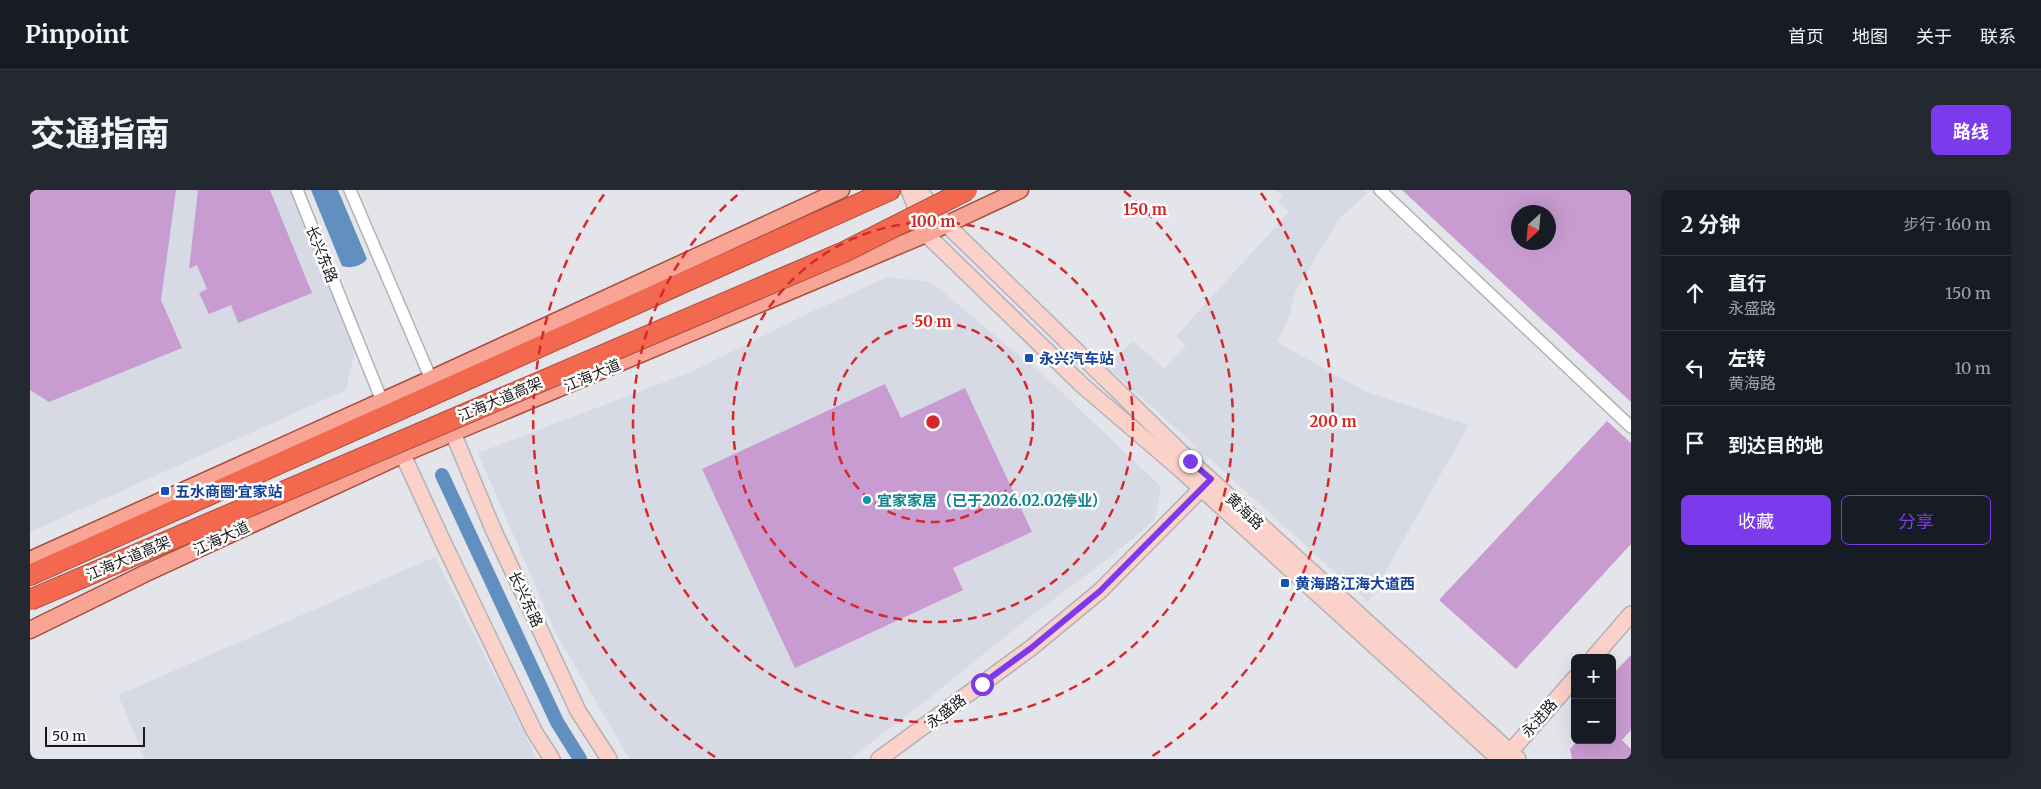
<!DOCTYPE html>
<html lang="zh">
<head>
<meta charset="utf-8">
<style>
  body { margin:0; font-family:Merriweather,"Noto Sans SC",serif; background:#242831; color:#f1f3f6 }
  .controls { position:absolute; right:15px; bottom:15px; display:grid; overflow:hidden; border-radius:8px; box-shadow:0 5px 20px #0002 }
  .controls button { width:45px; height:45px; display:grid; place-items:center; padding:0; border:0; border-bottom:1px solid #363941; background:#171b24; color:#f1f3f6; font:25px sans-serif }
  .compass { position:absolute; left:1481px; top:15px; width:45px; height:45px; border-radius:50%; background:#171b24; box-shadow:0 5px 20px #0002; rotate:206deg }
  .scale { position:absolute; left:15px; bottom:12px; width:100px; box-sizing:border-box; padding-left:5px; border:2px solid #19191b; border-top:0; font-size:14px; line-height:18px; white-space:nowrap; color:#19191b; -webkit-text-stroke:4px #fff; paint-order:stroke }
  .stop { position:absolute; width:15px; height:15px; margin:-11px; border:4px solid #7c3aed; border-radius:50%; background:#fff }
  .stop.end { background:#7c3aed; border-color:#fff; box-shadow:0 1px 5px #0008 }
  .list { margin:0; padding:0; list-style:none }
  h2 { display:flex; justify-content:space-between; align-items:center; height:65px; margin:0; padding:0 20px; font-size:21px }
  h2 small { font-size:16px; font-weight:400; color:#9ea1a6 }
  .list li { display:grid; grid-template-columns:32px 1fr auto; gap:15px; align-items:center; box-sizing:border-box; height:75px; padding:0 20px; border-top:1px solid #363941 }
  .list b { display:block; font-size:19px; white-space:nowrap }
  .list p { margin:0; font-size:16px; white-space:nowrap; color:#9ea1a6 }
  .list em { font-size:16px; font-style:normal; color:#9ea1a6 }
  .actions { display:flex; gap:10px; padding:15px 20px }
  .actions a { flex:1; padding:11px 0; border:1px solid #7c3aed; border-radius:8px; text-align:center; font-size:18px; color:#7c3aed }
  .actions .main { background:#7c3aed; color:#fff }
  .icon { flex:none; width:28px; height:28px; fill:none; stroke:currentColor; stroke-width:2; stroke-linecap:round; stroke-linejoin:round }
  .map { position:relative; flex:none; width:1601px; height:569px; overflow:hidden; border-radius:8px }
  header { display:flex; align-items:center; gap:30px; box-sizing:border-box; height:70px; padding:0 25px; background:#171b24; border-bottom:1px solid #363941 }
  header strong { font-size:24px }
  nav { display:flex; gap:28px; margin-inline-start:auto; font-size:18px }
  .intro { display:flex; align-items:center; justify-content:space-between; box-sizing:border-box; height:120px; padding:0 30px }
  h1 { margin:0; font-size:35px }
  .button { padding:12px 22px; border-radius:8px; background:#7c3aed; color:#fff; font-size:18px; font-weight:700 }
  main { display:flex; gap:30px; padding:0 30px }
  aside { flex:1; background:#171b24; border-radius:8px; box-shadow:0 5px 20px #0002 }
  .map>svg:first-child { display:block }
  .built { fill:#d7d9e5 }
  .water { fill:#6190c0 }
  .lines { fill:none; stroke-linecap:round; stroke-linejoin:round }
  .canal { stroke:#6190c0; stroke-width:14 }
  .building { fill:#c99cd1; fill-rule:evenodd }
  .street-casing { stroke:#b1b2b6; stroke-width:14 }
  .secondary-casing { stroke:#b1b2b6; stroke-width:18 }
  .primary-casing { stroke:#a74d3d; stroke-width:19 }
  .highway-casing { stroke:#a74d3d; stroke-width:22 }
  .street { stroke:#fff; stroke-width:11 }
  .secondary { stroke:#fbd2ca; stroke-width:15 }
  .primary { stroke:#f8a595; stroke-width:16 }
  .highway { stroke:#f3694f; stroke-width:20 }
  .highway-bridge-casing { stroke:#a74d3d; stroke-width:22; stroke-linecap:butt }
  .highway-bridge { stroke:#f3694f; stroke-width:20 }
  .route { stroke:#7c3aed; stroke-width:6 }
  .ring { fill:none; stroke:#d62828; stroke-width:2.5; stroke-dasharray:9 6 }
  .transit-dot { fill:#1a4fb4; stroke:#fff; stroke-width:2 }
  .culture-dot { fill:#0f9aa8; stroke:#fff; stroke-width:2 }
  .labels { text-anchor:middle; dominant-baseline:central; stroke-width:5; stroke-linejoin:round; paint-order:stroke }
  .street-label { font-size:15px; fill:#19191b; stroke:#fff }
  .transit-label { font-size:15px; font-weight:bold; fill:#164399; stroke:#fff; text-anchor:start }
  .culture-label { font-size:15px; font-weight:bold; fill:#0d838f; stroke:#fff; text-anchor:start }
  .centre { fill:#d62828; stroke:#fff; stroke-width:2.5 }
  .ring-label { font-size:15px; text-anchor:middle; font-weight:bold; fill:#d62828; stroke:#fff; stroke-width:5; stroke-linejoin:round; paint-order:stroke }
</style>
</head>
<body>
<header>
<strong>Pinpoint</strong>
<nav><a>首页</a><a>地图</a><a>关于</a><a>联系</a></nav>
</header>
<div class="intro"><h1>交通指南</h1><a class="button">路线</a></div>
<main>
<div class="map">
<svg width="1601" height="569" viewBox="0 0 1601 569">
  <rect width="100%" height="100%" fill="#e4e5ea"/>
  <g class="built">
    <path d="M 0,0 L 263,0 L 326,154 L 316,200 L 0,342 Z"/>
    <path d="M 1245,0 L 1336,0 L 1336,4 L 1309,29 L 1265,103 L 1259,127 L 1247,152 L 1336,202 L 1439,235 L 1338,412 L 1080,179 L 1080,173 L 1103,151 L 1135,179 L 1156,156 L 1146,146 L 1259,22 L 1248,11 L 1253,7 Z"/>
    <path d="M 857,87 L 901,92 L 1022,193 L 1131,297 L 1125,330 L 1071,374 L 992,433 L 899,508 L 820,569 L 600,569 L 526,444 L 448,263 L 663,181 L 777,124 Z"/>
    <path d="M 405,367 L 507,569 L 115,569 L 88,505 Z"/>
  </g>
  <path class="water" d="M 281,0 L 308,0 L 337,69 C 332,76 320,79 312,76 Z"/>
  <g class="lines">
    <path class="canal" d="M 412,285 L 527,532 L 550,569"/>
  </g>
  <g class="building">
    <path d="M 0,0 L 146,0 L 131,110 L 152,158 L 19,212 L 0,200 Z"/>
    <path d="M 168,0 L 240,0 L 282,103 L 208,133 L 201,115 L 179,124 L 169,103 L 177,99 L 167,75 L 159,79 Z"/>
    <path d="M 1372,0 L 1601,0 L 1601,212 ZM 1488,22 L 1518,22 L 1518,52 L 1488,52 Z"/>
    <path d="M 855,194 L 871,228 L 935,198 L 1002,342 L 923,378 L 933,400 L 765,478 L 672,279 Z"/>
    <path d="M 1577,231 L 1601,253 L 1601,354 L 1486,479 L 1409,410 Z"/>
    <path d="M 1601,465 L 1601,540 L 1592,550 L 1601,559 L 1601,569 L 1542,569 L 1540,559 L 1548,550 L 1582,550 L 1582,485 Z"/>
  </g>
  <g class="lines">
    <g class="street-casing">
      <g id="street">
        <path d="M 267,0 L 352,211"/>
        <path d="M 320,0 L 401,189"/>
        <path d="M 1350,0 L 1601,237"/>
      </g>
    </g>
    <g class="secondary-casing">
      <g id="secondary">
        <path d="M 879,0 L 896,44 L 1053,196 L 1151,280 L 1469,569"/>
        <path d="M 889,0 L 916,34 L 1160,271 L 1488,569"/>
        <path d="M 423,243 L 463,339 L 548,521 L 579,569"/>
        <path d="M 373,265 L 413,352 L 504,541 L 522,569"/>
        <path d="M 1563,468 L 1601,424"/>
        <path d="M 849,569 L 1001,458 L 1070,401 L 1178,292"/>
        <path d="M 1474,569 L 1545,488"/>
      </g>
    </g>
    <g class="primary-casing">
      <g id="primary">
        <path d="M 0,370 L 401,189 L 811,0"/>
        <path d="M 0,440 L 114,384 L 389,257 L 896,44 L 990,0"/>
      </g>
    </g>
    <g class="highway-casing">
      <path id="highway" d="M 0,385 L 860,0"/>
    </g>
    <use href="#street" class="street"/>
    <use href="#secondary" class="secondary"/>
    <use href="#primary" class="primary"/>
    <use href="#highway" class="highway"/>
    <g class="highway-bridge-casing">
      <path id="highway-bridge" d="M 0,410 L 814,62 L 937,0"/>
    </g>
    <use href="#highway-bridge" class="highway-bridge"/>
  </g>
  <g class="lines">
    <path class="route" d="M 952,494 L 1001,458 L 1070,401 L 1181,289 L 1160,271"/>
  </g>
  <g class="ring">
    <circle cx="903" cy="232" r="100"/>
    <circle cx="903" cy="232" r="200"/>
    <path d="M1094 1A300 300 0 1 1 712 1"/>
    <path d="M685 567A400 400 0 0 1 575 3M1231 3A400 400 0 0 1 1121 567"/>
  </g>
  <g class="transit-dot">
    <rect x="994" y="163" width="10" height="10" rx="2.5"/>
    <rect x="130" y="296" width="10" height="10" rx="2.5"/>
    <rect x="1250" y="388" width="10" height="10" rx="2.5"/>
  </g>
  <circle class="culture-dot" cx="837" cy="310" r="5"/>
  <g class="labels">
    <g class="street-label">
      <text transform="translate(292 64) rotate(68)">长兴东路</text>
      <text transform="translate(562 185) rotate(-23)">江海大道</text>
      <text transform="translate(470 209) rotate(-23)">江海大道高架</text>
      <text transform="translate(1215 321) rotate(43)">黄海路</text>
      <text transform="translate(191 348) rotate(-25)">江海大道</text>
      <text transform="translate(98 368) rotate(-23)">江海大道高架</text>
      <text transform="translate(496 409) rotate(65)">长兴东路</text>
      <text transform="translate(916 521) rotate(-37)">永盛路</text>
      <text transform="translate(1509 528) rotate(-49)">永进路</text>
    </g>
    <g class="transit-label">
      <text x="1009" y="168">永兴汽车站</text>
      <text x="145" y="301">五水商圈·宜家站</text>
      <text x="1265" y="393">黄海路江海大道西</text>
    </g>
    <g class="culture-label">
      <text x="847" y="310">宜家家居（已于2026.02.02停业）</text>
    </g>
  </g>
  <circle cx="903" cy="232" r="8" class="centre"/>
  <g class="ring-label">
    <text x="1115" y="25">150 m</text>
    <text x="903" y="37">100 m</text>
    <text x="903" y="137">50 m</text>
    <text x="1303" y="237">200 m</text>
  </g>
</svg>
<div class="controls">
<button>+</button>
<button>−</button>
</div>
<svg class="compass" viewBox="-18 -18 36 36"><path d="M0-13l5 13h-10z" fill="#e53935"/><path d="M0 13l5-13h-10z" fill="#9ea1a6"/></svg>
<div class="scale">50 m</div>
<div class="stop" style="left:952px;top:494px"></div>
<div class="stop end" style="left:1160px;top:271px"></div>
</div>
<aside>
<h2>2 分钟<small>步行 · 160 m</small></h2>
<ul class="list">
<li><svg class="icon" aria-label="ahead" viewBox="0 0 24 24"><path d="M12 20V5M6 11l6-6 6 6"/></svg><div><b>直行</b><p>永盛路</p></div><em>150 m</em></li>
<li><svg class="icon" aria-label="left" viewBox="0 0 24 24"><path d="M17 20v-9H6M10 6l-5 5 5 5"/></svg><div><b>左转</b><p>黄海路</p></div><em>10 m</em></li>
<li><svg class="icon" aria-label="arrive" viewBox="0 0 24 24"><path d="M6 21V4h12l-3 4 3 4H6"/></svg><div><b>到达目的地</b></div></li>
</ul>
<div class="actions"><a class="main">收藏</a><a>分享</a></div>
</aside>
</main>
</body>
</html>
